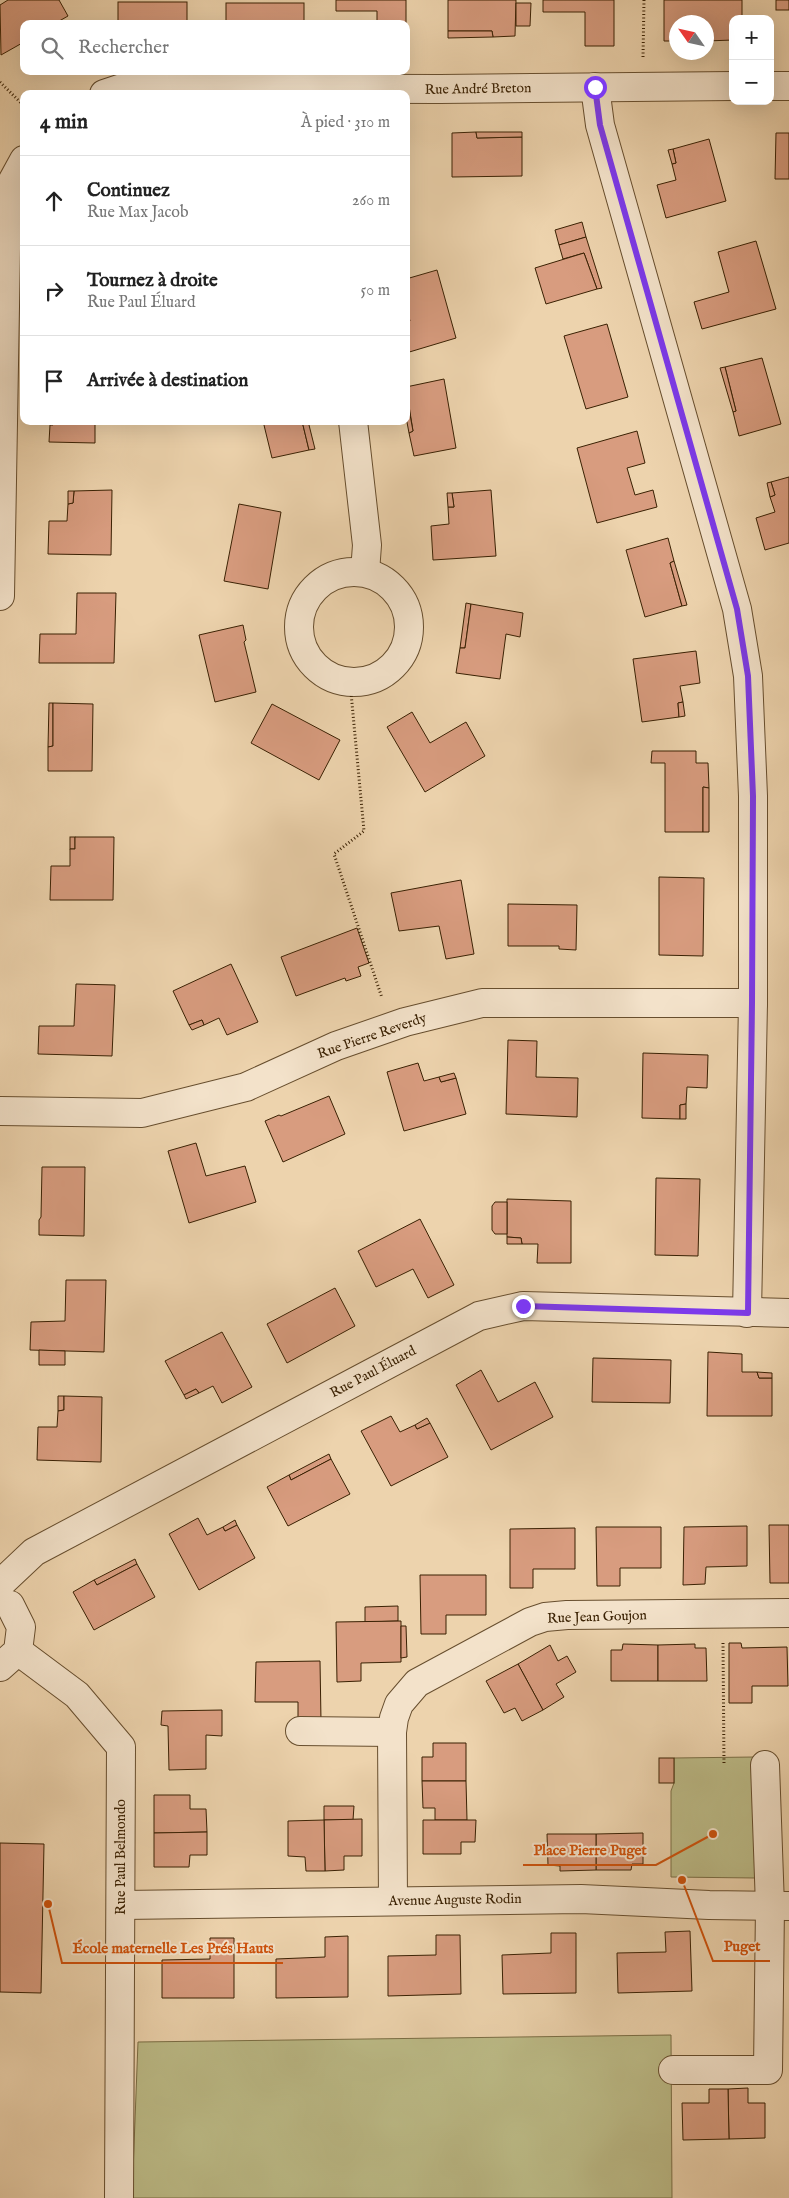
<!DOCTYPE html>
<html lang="fr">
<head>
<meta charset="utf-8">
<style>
  body { margin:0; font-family:"IM FELL English",serif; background:#f2f2f2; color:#222 }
  .controls { position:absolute; right:15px; top:15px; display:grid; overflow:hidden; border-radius:10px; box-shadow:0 5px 20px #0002 }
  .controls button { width:45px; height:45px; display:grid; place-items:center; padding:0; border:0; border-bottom:1px solid #e0e0e0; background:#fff; color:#222; font:25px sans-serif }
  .compass { position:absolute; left:669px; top:15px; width:45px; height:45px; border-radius:50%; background:#fff; box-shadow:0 5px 20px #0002; rotate:304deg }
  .stop { position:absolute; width:15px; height:15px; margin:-11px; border:4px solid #7c3aed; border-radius:50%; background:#fff }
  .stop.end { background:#7c3aed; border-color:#fff; box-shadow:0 1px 5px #0008 }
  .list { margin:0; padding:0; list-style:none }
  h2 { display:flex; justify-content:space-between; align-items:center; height:65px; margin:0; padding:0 20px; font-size:21px }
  h2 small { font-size:16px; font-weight:400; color:#767676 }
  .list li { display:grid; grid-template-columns:32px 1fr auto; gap:15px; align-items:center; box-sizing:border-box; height:90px; padding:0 20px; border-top:1px solid #e0e0e0 }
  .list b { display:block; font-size:19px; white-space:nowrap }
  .list p { margin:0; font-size:16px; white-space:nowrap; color:#767676 }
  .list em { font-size:16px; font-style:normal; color:#767676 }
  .icon { flex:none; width:28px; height:28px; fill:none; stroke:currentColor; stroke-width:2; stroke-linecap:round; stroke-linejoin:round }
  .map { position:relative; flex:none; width:789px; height:2198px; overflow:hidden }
  .search { position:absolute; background:#fff; box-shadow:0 5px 20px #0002; left:20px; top:20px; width:390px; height:55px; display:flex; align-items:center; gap:12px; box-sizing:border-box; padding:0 18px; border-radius:10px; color:#767676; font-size:19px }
  .panel { position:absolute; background:#fff; box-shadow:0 5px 20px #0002; left:20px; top:90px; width:390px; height:335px; border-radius:10px }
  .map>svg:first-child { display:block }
  .green { fill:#bcbb87; stroke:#7b6e45 }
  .building { fill:#d89c7f; stroke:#3a2103 }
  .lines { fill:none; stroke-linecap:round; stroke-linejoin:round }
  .minor-casing { stroke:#674e2e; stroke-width:30 }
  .path { stroke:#3a2103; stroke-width:3; stroke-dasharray:1 2.5; stroke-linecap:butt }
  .minor { stroke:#f3e2ca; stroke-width:28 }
  .route { stroke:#7c3aed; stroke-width:6 }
  .labels { text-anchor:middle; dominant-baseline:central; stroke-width:4; stroke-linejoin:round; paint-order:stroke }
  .street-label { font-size:14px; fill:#3a2103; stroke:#f3e2ca }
  .leader { fill:none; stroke:#ce510b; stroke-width:2 }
  .callout-dot { fill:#ce510b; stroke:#f3e2ca; stroke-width:2 }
  .callout-label { font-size:15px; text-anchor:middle; font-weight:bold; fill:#ce510b; stroke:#f3e2ca; stroke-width:4; stroke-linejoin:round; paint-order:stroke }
</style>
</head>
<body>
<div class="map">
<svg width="789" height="2198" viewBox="0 0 789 2198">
  <rect width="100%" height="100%" fill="#edd3ad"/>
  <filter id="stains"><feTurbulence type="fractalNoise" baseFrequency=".004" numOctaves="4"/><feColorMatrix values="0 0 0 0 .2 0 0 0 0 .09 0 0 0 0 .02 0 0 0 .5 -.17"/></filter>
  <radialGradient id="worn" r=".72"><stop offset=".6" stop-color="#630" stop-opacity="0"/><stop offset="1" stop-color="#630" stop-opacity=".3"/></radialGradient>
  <g class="green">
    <path d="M 754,1757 L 755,1878 L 671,1877 L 671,1791 L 674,1783 L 674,1758 Z"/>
    <path d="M 671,2035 L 672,2198 L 132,2198 L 138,2042 Z"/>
  </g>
  <g class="building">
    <path d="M 8,0 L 59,0 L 68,16 L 54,24 L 24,24 L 24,42 L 1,55 L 0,5 Z"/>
    <path d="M 336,0 L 406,0 L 406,46 L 406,24 L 377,24 L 377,11 L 336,11 Z"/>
    <path d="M 448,0 L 516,0 L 515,36 L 493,37 L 492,31 L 448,31 Z"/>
    <path d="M 543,0 L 614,0 L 614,46 L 585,46 L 585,12 L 543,12 Z"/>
    <path d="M 664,0 L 742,0 L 742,19 L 733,19 L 733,40 L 706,41 L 706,22 L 676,22 L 676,41 L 664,41 Z"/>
    <rect x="776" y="0" width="13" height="10"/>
    <rect x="118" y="2" width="69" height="22"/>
    <rect x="226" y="3" width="78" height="21"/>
    <path d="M 516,3 L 531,3 L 530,26 L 516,26 Z"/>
    <path d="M 448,31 L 492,31 L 493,37 L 448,38 Z"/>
    <path d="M 476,132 L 477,138 L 522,137 L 522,176 L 452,177 L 452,133 Z"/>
    <path d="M 476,132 L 522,132 L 522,137 L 477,138 Z"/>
    <path d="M 776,133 L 789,133 L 789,179 L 775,179 Z"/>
    <path d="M 709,139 L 726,201 L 666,218 L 657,185 L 676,180 L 672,164 L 676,163 L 673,149 Z"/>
    <path d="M 673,149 L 676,163 L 672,164 L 668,150 Z"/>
    <path d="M 582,222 L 586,237 L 559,245 L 555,230 Z"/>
    <path d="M 586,237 L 602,288 L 597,289 L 584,253 L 563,259 L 559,245 Z"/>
    <path d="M 756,241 L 776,309 L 702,329 L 694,302 L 729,292 L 718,252 Z"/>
    <path d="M 584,253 L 597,289 L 546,304 L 535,268 Z"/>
    <path d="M 437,270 L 456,338 L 406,353 L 406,322 L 410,321 L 406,306 L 406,279 Z"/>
    <path d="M 607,324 L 628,397 L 586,409 L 564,336 Z"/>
    <path d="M 762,358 L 781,424 L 739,436 L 733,412 L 736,411 L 725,367 Z"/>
    <path d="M 725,367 L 736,411 L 733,412 L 720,368 Z"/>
    <path d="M 444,379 L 456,448 L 414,456 L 409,433 L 413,431 L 406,387 Z"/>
    <path d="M 406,393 L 413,431 L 409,433 L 406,417 Z"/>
    <path d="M 53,421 L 95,421 L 95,443 L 49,442 L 50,425 L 53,425 Z"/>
    <path d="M 263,421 L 302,421 L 309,450 L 272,458 Z"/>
    <path d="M 302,421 L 308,421 L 315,449 L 309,450 Z"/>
    <path d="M 637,431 L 645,463 L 627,468 L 635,495 L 653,490 L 657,507 L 597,523 L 577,448 Z"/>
    <path d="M 789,477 L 789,543 L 765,550 L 756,518 L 775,512 L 770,497 L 775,495 L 771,482 Z"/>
    <path d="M 771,482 L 775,495 L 770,497 L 767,483 Z"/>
    <path d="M 112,490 L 111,555 L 48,554 L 49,521 L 67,521 L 68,504 L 73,503 L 74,491 Z"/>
    <path d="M 491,490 L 496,556 L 433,560 L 431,526 L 449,524 L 448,507 L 454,507 L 452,493 Z"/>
    <path d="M 68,491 L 74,491 L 73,503 L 68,504 Z"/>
    <path d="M 447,493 L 452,493 L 454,507 L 448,507 Z"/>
    <path d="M 239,504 L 281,512 L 268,589 L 224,581 Z"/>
    <path d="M 668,538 L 674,561 L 670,563 L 682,606 L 645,617 L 626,550 Z"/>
    <path d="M 674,561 L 687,605 L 682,606 L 670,563 Z"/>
    <path d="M 77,593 L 116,593 L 114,663 L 39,663 L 40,634 L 76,634 Z"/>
    <path d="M 466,603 L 471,604 L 465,648 L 460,648 Z"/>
    <path d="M 471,604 L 523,613 L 520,637 L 506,634 L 500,679 L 456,673 L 460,648 L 465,648 Z"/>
    <path d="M 243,625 L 246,640 L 244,642 L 256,692 L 215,702 L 199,635 Z"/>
    <path d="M 696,651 L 700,683 L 680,686 L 683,702 L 678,703 L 679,717 L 642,722 L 633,659 Z"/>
    <path d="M 683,702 L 685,716 L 679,717 L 678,703 Z"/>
    <path d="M 49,703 L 53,703 L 53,746 L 48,747 Z"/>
    <path d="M 53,703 L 93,704 L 92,771 L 48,771 L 48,747 L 53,746 Z"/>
    <path d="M 272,704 L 340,740 L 319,780 L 251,743 Z"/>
    <path d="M 412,712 L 430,743 L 466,722 L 485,756 L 425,792 L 387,727 Z"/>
    <path d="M 652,751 L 696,751 L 696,763 L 708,763 L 709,788 L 703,787 L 703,832 L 665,832 L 665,763 L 651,763 Z"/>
    <path d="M 703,787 L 709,788 L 709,832 L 703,832 Z"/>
    <rect x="70" y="837" width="5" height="12"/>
    <path d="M 75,837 L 114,837 L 113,900 L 50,900 L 51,866 L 70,866 L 70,849 L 75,849 Z"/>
    <path d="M 659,877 L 704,878 L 703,956 L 659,955 Z"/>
    <path d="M 461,880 L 474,954 L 446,959 L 439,926 L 399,931 L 391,893 Z"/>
    <path d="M 508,904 L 577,905 L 576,950 L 559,949 L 559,946 L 508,946 Z"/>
    <path d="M 357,928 L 369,963 L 358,967 L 361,976 L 346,981 L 345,978 L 296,996 L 281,957 Z"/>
    <path d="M 231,964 L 258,1022 L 227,1035 L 219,1018 L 204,1025 L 202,1020 L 189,1025 L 173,991 Z"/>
    <path d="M 76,984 L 115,985 L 112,1056 L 38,1054 L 39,1026 L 74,1026 Z"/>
    <path d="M 202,1020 L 204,1025 L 192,1030 L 189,1025 Z"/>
    <path d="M 508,1040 L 537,1041 L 536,1077 L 578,1078 L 577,1117 L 506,1114 Z"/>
    <path d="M 643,1053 L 708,1055 L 707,1088 L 687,1087 L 686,1104 L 680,1105 L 680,1119 L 642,1118 Z"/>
    <path d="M 418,1063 L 424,1081 L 439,1077 L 441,1082 L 456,1078 L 466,1114 L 404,1131 L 387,1072 Z"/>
    <path d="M 454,1073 L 456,1078 L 441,1082 L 439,1077 Z"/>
    <path d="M 329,1096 L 345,1134 L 283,1162 L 265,1121 L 279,1115 L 281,1116 Z"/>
    <path d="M 686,1104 L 686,1119 L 680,1119 L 680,1105 Z"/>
    <path d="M 196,1143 L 206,1176 L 245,1166 L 256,1202 L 189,1223 L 168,1151 Z"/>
    <path d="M 42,1167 L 85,1167 L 84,1236 L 39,1235 L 39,1220 L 41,1217 Z"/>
    <path d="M 656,1178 L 700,1179 L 698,1256 L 655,1255 Z"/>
    <path d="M 507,1199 L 571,1201 L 571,1263 L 537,1263 L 538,1244 L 522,1244 L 521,1238 L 507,1237 Z"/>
    <path d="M 495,1202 L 507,1202 L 507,1234 L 495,1234 L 492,1230 L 492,1206 Z"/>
    <path d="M 420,1219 L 454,1285 L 428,1298 L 413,1269 L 376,1287 L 358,1251 Z"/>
    <path d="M 507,1237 L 521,1238 L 522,1244 L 507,1244 Z"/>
    <path d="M 66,1280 L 106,1280 L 104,1352 L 30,1350 L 31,1322 L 65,1321 Z"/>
    <path d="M 335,1288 L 355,1326 L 287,1363 L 267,1324 Z"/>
    <path d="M 222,1332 L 252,1387 L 222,1403 L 213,1386 L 199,1393 L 196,1389 L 184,1395 L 165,1361 Z"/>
    <path d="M 39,1350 L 65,1351 L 65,1365 L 39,1365 Z"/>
    <path d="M 708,1352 L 742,1354 L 742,1372 L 757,1372 L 759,1378 L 772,1378 L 772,1416 L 707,1416 Z"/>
    <path d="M 593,1358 L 671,1360 L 670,1403 L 592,1402 Z"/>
    <path d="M 481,1370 L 498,1402 L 535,1382 L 553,1417 L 491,1450 L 456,1385 Z"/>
    <path d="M 757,1372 L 772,1373 L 772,1378 L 759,1378 Z"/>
    <path d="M 196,1389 L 199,1393 L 186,1399 L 184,1395 Z"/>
    <path d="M 58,1396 L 64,1396 L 64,1410 L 58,1411 Z"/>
    <path d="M 64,1396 L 102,1397 L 101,1462 L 37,1460 L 38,1427 L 57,1427 L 58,1411 L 64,1410 Z"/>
    <path d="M 391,1416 L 400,1432 L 415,1425 L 417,1429 L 430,1423 L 448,1457 L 391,1486 L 361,1431 Z"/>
    <path d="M 427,1418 L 430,1423 L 417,1429 L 415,1425 Z"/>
    <path d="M 329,1454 L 331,1459 L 291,1480 L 289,1475 Z"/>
    <path d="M 331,1459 L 350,1494 L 288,1526 L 267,1487 L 289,1475 L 291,1480 Z"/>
    <path d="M 198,1518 L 207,1535 L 223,1527 L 225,1531 L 237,1525 L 255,1558 L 199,1590 L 169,1534 Z"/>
    <path d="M 235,1520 L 237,1525 L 225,1531 L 223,1527 Z"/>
    <path d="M 769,1525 L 789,1525 L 789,1583 L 770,1583 Z"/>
    <path d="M 747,1526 L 747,1566 L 706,1567 L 705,1584 L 683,1585 L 684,1527 Z"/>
    <path d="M 596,1527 L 661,1527 L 661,1568 L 620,1568 L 620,1586 L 597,1586 Z"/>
    <path d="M 575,1528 L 575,1569 L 533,1569 L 533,1588 L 510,1588 L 510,1529 Z"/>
    <path d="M 135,1559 L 137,1564 L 97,1585 L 94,1580 Z"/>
    <path d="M 137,1564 L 155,1597 L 94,1630 L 73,1592 L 94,1580 L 97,1585 Z"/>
    <path d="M 420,1575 L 486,1575 L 486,1615 L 446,1615 L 446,1634 L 421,1634 Z"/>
    <path d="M 398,1606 L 398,1621 L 365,1622 L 365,1607 Z"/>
    <path d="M 401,1621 L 401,1662 L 361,1663 L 361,1681 L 337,1682 L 336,1622 Z"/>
    <path d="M 401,1626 L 406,1626 L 407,1657 L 401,1658 Z"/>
    <path d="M 729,1643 L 741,1643 L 742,1648 L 787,1647 L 788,1686 L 752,1686 L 752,1703 L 729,1703 Z"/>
    <path d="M 623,1644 L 658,1645 L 658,1681 L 611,1681 L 611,1650 L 622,1650 Z"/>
    <path d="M 695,1644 L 695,1648 L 706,1648 L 707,1681 L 658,1681 L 658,1645 Z"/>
    <path d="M 550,1645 L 558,1661 L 567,1656 L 576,1672 L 556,1684 L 564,1697 L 543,1710 L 518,1664 Z"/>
    <path d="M 320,1661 L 321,1721 L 298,1721 L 298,1702 L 255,1702 L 256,1662 Z"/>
    <path d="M 518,1664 L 543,1710 L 522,1721 L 515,1708 L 504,1713 L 486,1681 Z"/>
    <path d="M 222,1710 L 222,1736 L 206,1735 L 206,1769 L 169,1770 L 168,1726 L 161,1725 L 162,1711 Z"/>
    <path d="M 433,1743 L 466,1743 L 466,1781 L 422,1781 L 422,1757 L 433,1757 Z"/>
    <rect x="659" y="1758" width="15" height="25"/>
    <path d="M 422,1781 L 466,1781 L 467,1820 L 435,1820 L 435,1808 L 423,1808 Z"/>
    <path d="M 154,1795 L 190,1795 L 190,1809 L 206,1809 L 207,1832 L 154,1833 Z"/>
    <path d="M 324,1806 L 354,1806 L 353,1820 L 324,1820 Z"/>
    <path d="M 362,1819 L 362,1856 L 344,1856 L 344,1870 L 325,1871 L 324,1820 Z"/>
    <path d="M 324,1820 L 325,1871 L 306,1871 L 305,1857 L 288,1856 L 288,1821 Z"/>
    <path d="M 423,1820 L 476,1820 L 475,1842 L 461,1842 L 461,1854 L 423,1854 Z"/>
    <path d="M 207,1832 L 207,1855 L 190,1855 L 189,1867 L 154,1867 L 154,1833 Z"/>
    <path d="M 643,1833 L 643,1864 L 632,1864 L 631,1870 L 596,1870 L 596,1834 Z"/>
    <path d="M 547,1834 L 596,1834 L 596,1870 L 560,1871 L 560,1866 L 548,1865 Z"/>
    <path d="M 0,1843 L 44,1844 L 41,1993 L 0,1992 Z"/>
    <path d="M 690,1931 L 692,1991 L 618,1993 L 617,1953 L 666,1952 L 665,1932 Z"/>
    <path d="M 551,1933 L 576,1933 L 576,1993 L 503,1994 L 502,1955 L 551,1953 Z"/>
    <path d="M 436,1935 L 460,1935 L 461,1994 L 388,1996 L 388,1956 L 436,1955 Z"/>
    <path d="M 348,1936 L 348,1997 L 276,1998 L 276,1959 L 325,1957 L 325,1937 Z"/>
    <path d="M 210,1938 L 234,1938 L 234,1998 L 162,1998 L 162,1960 L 210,1959 Z"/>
    <path d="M 748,2088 L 748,2103 L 765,2103 L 765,2138 L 729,2139 L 728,2089 Z"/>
    <path d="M 709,2089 L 728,2089 L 729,2139 L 683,2140 L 682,2103 L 709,2103 Z"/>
  </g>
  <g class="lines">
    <g class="minor-casing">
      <g id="minor">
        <path d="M 770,86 L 789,86"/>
        <path d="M 595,87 L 600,125 L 737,609 L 748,676 L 753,796 L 753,1003 L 747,1313"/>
        <path d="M 104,94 L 122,88 L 440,89 L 733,86"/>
        <path d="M 353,421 L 367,545 L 365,572"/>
        <circle cx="354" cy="627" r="55"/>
        <path d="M 0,596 L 7,191 L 24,160"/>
        <path d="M 0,1111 L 142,1113 L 246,1087 L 336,1046 L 405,1022 L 482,1003 L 753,1003"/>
        <path d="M 0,1584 L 34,1552 L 479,1316 L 523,1306 L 789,1313"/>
        <path d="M 0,1602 L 10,1605 L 21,1627 L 18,1651 L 0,1667"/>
        <path d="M 18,1651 L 77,1695 L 121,1747 L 119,2198"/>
        <path d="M 300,1731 L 392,1732"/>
        <path d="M 393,1901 L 392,1732 L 394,1718 L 399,1704 L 417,1683 L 530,1622 L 545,1617 L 567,1615 L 789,1613"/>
        <path d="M 122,1905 L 581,1899 L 709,1905 L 789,1906"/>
        <path d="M 673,2070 L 768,2070 L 770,1906 L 765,1765"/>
      </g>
    </g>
    <g class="path">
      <path d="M 643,57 L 644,0"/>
      <path d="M 0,82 L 24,106"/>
      <path d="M 350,682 L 364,831 L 334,854 L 382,998"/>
      <path d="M 723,1643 L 724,1765"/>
    </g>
    <use href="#minor" class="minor"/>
  </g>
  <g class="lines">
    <path class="route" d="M 523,1306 L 748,1313 L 752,1003 L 753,796 L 748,676 L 737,609 L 600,125 L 595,87"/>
  </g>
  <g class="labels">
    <g class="street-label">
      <text transform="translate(478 89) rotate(-1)">Rue André Breton</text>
      <text transform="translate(372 1036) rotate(-19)">Rue Pierre Reverdy</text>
      <text transform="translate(373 1372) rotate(-28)">Rue Paul Éluard</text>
      <text transform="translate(597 1617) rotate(-2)">Rue Jean Goujon</text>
      <text transform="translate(121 1857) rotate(-90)">Rue Paul Belmondo</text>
      <text transform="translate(455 1900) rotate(-1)">Avenue Auguste Rodin</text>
    </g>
  </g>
  <path class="leader" d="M713 1834L656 1865H523M682 1880L713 1961H770M48 1904L62 1963H283"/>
  <g class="callout-dot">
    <circle cx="713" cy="1834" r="5"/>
    <circle cx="682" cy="1880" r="5"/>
    <circle cx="48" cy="1904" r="5"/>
  </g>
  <g class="callout-label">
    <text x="590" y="1855">Place Pierre Puget</text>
    <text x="742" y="1951">Puget</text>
    <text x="173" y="1953">École maternelle Les Prés Hauts</text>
  </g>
  <rect width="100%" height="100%" filter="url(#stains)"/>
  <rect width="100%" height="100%" fill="url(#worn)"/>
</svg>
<div class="controls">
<button>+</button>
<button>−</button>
</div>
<svg class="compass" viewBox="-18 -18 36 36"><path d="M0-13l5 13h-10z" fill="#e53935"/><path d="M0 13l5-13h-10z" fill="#767676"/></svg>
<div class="stop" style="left:595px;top:87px"></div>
<div class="stop end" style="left:523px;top:1306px"></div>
<div class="search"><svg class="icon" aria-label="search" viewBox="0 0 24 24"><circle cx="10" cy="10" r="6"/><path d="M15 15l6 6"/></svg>Rechercher</div>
<section class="panel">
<h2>4 min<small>À pied · 310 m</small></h2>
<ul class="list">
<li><svg class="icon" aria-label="ahead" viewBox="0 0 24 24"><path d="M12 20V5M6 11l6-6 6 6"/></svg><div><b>Continuez</b><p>Rue Max Jacob</p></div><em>260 m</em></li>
<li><svg class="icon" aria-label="right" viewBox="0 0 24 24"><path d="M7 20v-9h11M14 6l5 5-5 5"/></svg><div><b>Tournez à droite</b><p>Rue Paul Éluard</p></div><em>50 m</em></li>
<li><svg class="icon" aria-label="arrive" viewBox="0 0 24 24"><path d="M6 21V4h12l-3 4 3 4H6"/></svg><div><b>Arrivée à destination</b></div></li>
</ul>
</section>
</div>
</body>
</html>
